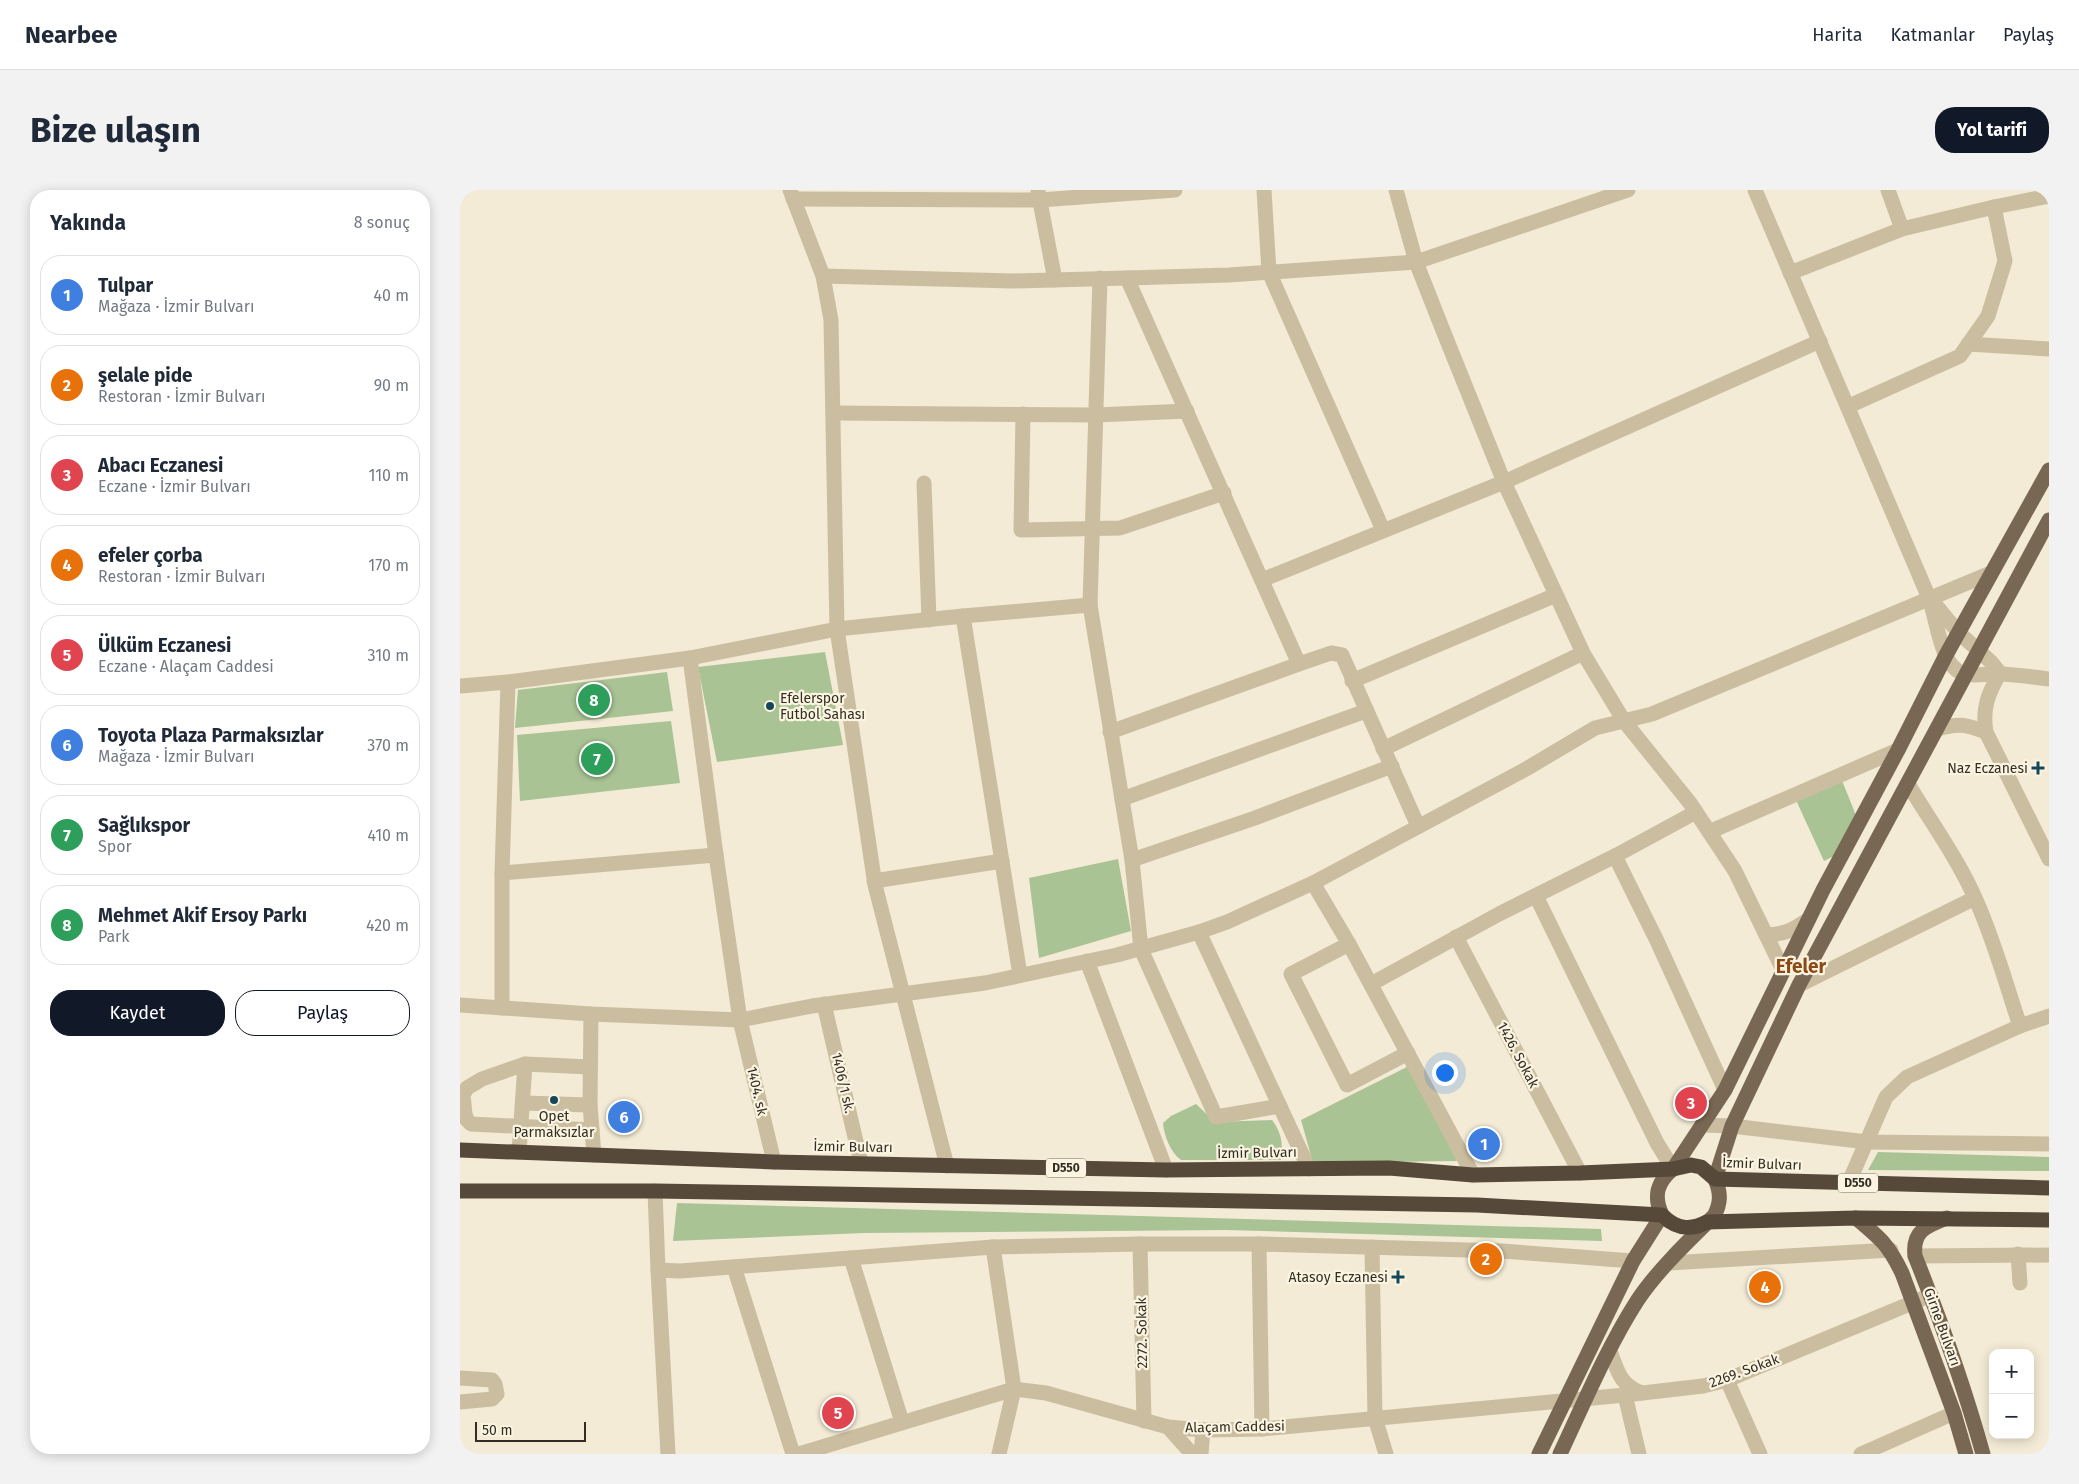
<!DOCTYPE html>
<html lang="tr">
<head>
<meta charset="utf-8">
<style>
  body { margin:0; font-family:"Fira Sans",sans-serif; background:#f2f2f3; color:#1f2937 }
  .controls { position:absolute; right:15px; bottom:15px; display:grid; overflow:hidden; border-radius:10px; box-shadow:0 2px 12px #0003 }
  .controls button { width:45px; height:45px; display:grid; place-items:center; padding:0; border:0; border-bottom:1px solid #e0e1e3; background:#fff; color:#1f2937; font:25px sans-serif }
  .scale { position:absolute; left:15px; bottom:12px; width:111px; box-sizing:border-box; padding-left:5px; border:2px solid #342d24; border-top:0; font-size:14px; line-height:18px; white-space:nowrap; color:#342d24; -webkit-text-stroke:4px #faf4e1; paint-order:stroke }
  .you { position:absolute; left:984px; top:882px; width:18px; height:18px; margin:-12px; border:4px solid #fff; border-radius:50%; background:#1a73e8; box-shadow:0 0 0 8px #1a73e833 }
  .badge { display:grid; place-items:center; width:32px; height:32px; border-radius:50%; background:#111827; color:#fff; font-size:16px; font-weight:700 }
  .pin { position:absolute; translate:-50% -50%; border:2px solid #fff; box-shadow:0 1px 5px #0006 }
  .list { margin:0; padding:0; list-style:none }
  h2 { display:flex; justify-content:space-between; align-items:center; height:65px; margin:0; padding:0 20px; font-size:21px }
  h2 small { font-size:16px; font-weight:400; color:#747a83 }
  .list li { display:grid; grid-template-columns:32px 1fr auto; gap:15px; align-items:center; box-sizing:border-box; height:80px; margin:0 10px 10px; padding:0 10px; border:1px solid #e0e1e3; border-radius:20px }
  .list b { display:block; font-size:19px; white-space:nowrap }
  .list p { margin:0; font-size:16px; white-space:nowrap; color:#747a83 }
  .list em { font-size:16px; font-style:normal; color:#747a83 }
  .actions { display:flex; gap:10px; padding:15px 20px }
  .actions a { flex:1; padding:11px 0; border:1px solid #111827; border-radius:20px; text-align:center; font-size:18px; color:#111827 }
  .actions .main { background:#111827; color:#fff }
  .map { position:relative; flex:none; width:1589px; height:1264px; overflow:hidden; border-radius:20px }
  header { display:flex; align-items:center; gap:30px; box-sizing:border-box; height:70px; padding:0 25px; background:#fff; border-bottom:1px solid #e0e1e3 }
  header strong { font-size:24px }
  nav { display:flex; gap:28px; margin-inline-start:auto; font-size:18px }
  .intro { display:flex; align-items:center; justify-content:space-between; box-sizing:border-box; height:120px; padding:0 30px }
  h1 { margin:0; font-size:35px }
  .button { padding:12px 22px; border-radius:20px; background:#111827; color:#fff; font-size:18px; font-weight:700 }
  main { display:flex; gap:30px; padding:0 30px }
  aside { flex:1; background:#fff; border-radius:20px; box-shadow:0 2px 12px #0003 }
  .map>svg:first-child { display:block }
  .green { fill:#a9c394 }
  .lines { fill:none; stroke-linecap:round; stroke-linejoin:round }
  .minor { stroke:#cbbda0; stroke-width:15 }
  .major { stroke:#786853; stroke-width:15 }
  .highway { stroke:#56493a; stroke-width:15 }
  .poi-dot { fill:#164659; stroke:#faf4e1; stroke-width:2 }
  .labels { text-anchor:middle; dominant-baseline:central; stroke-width:4.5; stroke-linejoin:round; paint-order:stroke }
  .shield { fill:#faf4e1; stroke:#6f695d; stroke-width:1 }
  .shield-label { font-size:12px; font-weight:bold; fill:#342d24 }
  .poi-label { font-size:14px; fill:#342d24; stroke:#faf4e1; text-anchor:end }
  .street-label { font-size:14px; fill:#342d24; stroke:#faf4e1 }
  .district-label { font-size:19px; font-weight:bold; fill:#8a4b16; stroke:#faf4e1 }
</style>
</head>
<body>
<header>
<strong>Nearbee</strong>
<nav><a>Harita</a><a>Katmanlar</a><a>Paylaş</a></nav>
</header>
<div class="intro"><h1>Bize ulaşın</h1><a class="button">Yol tarifi</a></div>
<main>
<aside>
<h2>Yakında<small>8 sonuç</small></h2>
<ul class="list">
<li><span class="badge" style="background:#3f7fe0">1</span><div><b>Tulpar</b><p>Mağaza · İzmir Bulvarı</p></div><em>40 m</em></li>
<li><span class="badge" style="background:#e8710a">2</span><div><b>şelale pide</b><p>Restoran · İzmir Bulvarı</p></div><em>90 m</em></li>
<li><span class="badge" style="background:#e0444e">3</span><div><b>Abacı Eczanesi</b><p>Eczane · İzmir Bulvarı</p></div><em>110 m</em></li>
<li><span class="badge" style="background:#e8710a">4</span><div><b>efeler çorba</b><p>Restoran · İzmir Bulvarı</p></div><em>170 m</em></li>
<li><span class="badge" style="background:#e0444e">5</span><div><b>Ülküm Eczanesi</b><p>Eczane · Alaçam Caddesi</p></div><em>310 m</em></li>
<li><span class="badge" style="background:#3f7fe0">6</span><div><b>Toyota Plaza Parmaksızlar</b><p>Mağaza · İzmir Bulvarı</p></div><em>370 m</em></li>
<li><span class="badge" style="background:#2e9e5b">7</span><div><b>Sağlıkspor</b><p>Spor</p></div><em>410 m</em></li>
<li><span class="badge" style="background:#2e9e5b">8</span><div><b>Mehmet Akif Ersoy Parkı</b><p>Park</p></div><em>420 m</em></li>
</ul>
<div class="actions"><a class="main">Kaydet</a><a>Paylaş</a></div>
</aside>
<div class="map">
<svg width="1589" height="1264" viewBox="0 0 1589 1264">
  <rect width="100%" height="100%" fill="#f3ebd5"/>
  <g class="green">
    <path d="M 365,462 L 383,555 L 257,572 L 238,477 Z"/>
    <path d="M 207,482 L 213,521 L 55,538 L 58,500 Z"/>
    <path d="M 211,531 L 220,593 L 60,611 L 57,545 Z"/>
    <path d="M 1381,588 L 1397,628 L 1378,664 L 1364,671 L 1335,608 Z"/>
    <path d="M 658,669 L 671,741 L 579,768 L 569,688 Z"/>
    <path d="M 949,876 L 997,971 L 853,973 L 841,930 Z"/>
    <path d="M 736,914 L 755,932 L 812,930 C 822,943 823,954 821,970 L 721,970 C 711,963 704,946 703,933 L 711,926 Z"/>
    <path d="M 1418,962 L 1589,967 L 1589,981 L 1408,980 Z"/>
    <path d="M 217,1013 L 1141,1039 L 1142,1051 L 766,1040 L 404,1043 L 213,1051 Z"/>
  </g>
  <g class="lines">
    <g class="minor">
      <path d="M 330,0 L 363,86 L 371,130 L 377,439 L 415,695 L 487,976"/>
      <path d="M 804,0 L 809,82 L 923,340"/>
      <path d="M 936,0 L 956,72 L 984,143 L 1044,292 L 1123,463 L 1164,531 L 1230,613 L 1275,681 L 1323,780"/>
      <path d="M 1295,0 L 1469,408 C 1475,426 1478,447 1485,464 C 1499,495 1518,482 1542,484 C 1558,485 1574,487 1589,489"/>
      <path d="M 1428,0 L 1442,39"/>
      <path d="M 578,1 L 595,90"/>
      <path d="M 333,9 L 580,10 L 715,0"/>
      <path d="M 1330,83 L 1442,39 L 1534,17 L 1589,6"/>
      <path d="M 363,86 L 553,91 L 667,88 L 769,85 L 956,72 L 1168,0"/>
      <path d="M 640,88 L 630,415 L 672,670 L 681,759 L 756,927 L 820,916"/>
      <path d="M 667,88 L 839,474"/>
      <path d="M 1508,154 L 1589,159"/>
      <path d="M 1389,216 L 1500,166 L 1528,126 L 1545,71 L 1534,17"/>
      <path d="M 373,223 L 636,225 L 727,221"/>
      <path d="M 563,224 L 561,340 L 660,338 L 764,303"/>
      <path d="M 464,293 L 469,430"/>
      <path d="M 802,390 L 1044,292 L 1360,151"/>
      <path d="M 1474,413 L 1498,442 L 1531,472 L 1540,483"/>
      <path d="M 230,468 L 256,665 L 280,830 L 314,972"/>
      <path d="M 1540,483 C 1528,503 1522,519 1526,542 L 1589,669"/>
      <path d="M 892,491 L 1096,405"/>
      <path d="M 0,496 L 48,492 L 230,468 L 377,439 L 503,426"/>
      <path d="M 1477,539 C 1498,533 1505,534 1526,542"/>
      <path d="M 650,542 L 839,474 L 871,463 L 882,465 L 958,636"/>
      <path d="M 923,559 L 1123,463"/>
      <path d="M 1448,594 C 1471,632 1498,669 1516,710 C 1534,750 1546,794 1560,836"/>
      <path d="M 662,609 L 906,521"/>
      <path d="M 1249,642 L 1438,560"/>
      <path d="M 1155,666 L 1236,622"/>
      <path d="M 672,670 L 795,628 L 932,576"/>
      <path d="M 42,683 L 256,665"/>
      <path d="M 414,691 L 542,671"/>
      <path d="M 853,693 L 889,754 L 1013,985"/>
      <path d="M 1076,706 L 1197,953 L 1213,979"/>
      <path d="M 739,742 L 849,979"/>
      <path d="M 1306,745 C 1326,744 1333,740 1349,729"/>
      <path d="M 996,747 L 1120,983"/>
      <path d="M 889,754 L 831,784 L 887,895 L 948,863"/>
      <path d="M 627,771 L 706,980"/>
      <path d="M 560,785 L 503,426 L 630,415"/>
      <path d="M 911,794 L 1039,724 L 1155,666 L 1197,751 L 1265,900"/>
      <path d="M 1339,795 L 1515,708"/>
      <path d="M 364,814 L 401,973"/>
      <path d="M 0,815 L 131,824 L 280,830 L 352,816 L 525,793 L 657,765 L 739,742 L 767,732 L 853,693 L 1066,579 L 1135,538 L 1192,524 L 1531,383"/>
      <path d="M 42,818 L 42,683 L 48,492"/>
      <path d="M 131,824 L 130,915 L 134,965"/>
      <path d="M 65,874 L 22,889 L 7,898 L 3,905 L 5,924 L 7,930 L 11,934 L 132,940"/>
      <path d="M 63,913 L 130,915"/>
      <path d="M 1242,935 L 1272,936 L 1407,952 L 1589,954"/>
      <path d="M 59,962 L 65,874 L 130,877"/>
      <path d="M 1389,992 L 1426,907 L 1447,887 L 1560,836 L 1589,826"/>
      <path d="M 195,1001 L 198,1080"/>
      <path d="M 680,1054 L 684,1231"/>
      <path d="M 799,1054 L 802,1239"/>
      <path d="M 533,1057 L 554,1199 L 539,1264"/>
      <path d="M 912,1057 L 915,1228 L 926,1264"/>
      <path d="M 1558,1064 L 1560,1093"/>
      <path d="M 1455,1066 L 1589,1065"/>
      <path d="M 391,1068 L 442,1232"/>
      <path d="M 1209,1073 L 1431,1060"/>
      <path d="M 274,1077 L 333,1264"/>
      <path d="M 1150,1161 C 1158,1182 1160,1195 1182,1203"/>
      <path d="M 0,1188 L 32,1190 L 35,1194 L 37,1204 L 32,1209 L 0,1212"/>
      <path d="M 1267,1190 L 1300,1264"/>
      <path d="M 1165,1205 L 1179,1264"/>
      <path d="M 708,1237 L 732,1264"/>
      <path d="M 208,1264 L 198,1080 L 220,1081 L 533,1057 L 680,1054 L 799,1054 L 1042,1061 L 1173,1071"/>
      <path d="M 339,1264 L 554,1199 L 586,1203 L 708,1237 L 743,1240 L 802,1239 L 1165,1205 L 1243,1196 L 1267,1190 L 1471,1105"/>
      <path d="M 741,1264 L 743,1240"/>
      <path d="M 1401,1264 L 1494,1223"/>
    </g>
    <g class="major">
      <path d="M 1396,1028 C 1420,1048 1428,1054 1442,1083 L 1494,1223 L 1506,1264"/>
      <path d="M 1487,1028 C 1466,1036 1452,1041 1455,1066 C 1481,1131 1504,1196 1523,1264"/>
      <path d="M 1079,1264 L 1173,1071 L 1202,1025 C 1193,1006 1197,992 1213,979 L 1265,900 L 1363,700 L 1438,560 L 1486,465 L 1589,280"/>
      <path d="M 1100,1264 C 1124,1213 1147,1158 1177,1111 C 1196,1082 1229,1050 1254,1026 C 1261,1013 1261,1003 1255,989 L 1272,936 L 1339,795 L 1589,330"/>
    </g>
    <g class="highway">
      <path d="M 0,960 L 314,972 L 706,980 L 929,978 L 1013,985 L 1120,983 L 1213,979 L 1231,975 L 1241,977 L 1255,989 L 1589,998"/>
      <path d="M 0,1001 L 195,1001 L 1017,1015 L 1202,1025 C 1216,1039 1230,1041 1247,1032 L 1396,1028 L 1589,1030"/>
    </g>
  </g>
  <g class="poi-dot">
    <circle cx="310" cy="516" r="5"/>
    <path d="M1575.5 570.5h5v5h5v5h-5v5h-5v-5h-5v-5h5z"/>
    <circle cx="94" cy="910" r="5"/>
    <path d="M935.5 1079.5h5v5h5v5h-5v5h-5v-5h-5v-5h5z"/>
  </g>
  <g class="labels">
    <g class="shield">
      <rect x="586" y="968.5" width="40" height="19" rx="4"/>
      <rect x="1378" y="983.5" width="40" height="19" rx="4"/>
    </g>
    <g class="shield-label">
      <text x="606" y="978">D550</text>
      <text x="1398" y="993">D550</text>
    </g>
    <g class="poi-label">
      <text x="320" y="508" text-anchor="start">Efelerspor<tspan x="320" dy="16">Futbol Sahası</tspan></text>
      <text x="1568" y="578">Naz Eczanesi</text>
      <text x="94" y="926" text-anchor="middle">Opet<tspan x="94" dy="16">Parmaksızlar</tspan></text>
      <text x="928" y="1087">Atasoy Eczanesi</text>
    </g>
    <g class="street-label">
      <text transform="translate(1058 865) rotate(62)">1426. Sokak</text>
      <text transform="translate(383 893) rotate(77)">1406/1 sk.</text>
      <text transform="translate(297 901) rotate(77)">1404. sk</text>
      <text transform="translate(393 957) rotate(1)">İzmir Bulvarı</text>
      <text transform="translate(797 963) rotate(-1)">İzmir Bulvarı</text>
      <text transform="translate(1302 974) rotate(2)">İzmir Bulvarı</text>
      <text transform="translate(1482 1137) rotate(70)">Girne Bulvarı</text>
      <text transform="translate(682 1143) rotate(-91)">2272. Sokak</text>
      <text transform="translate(1284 1181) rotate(-20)">2269. Sokak</text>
      <text transform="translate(775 1237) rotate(-1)">Alaçam Caddesi</text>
    </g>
    <g class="district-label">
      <text x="1341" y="776">Efeler</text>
    </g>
  </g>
</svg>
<div class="controls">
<button>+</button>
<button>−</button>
</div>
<div class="scale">50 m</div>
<div class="you"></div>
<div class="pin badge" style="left:1024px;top:954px;background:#3f7fe0">1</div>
<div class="pin badge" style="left:1026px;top:1069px;background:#e8710a">2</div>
<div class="pin badge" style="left:1231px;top:913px;background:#e0444e">3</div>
<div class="pin badge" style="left:1305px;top:1097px;background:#e8710a">4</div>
<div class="pin badge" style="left:378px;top:1223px;background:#e0444e">5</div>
<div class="pin badge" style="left:164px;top:927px;background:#3f7fe0">6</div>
<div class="pin badge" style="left:137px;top:569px;background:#2e9e5b">7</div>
<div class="pin badge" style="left:134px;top:510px;background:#2e9e5b">8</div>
</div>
</main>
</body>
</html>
